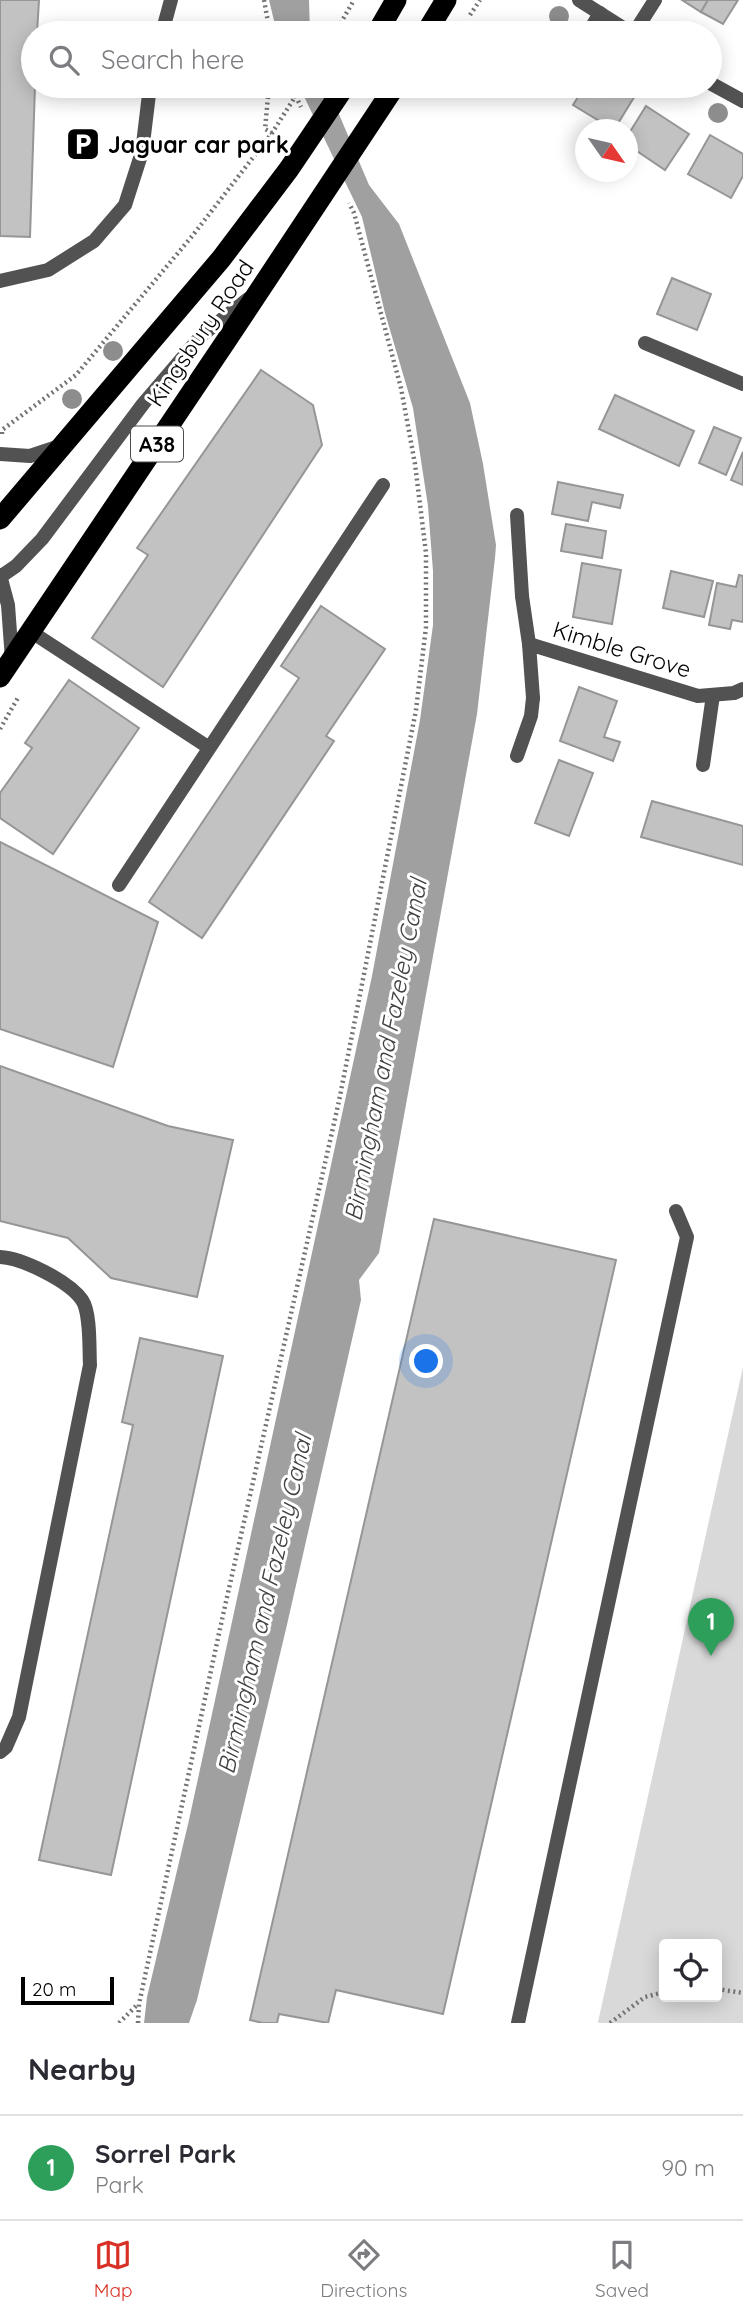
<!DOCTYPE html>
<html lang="en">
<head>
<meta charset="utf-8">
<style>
  body { margin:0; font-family:Quicksand,sans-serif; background:#f7f7f7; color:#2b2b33 }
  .controls { position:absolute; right:21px; bottom:21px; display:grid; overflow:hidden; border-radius:7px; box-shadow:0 4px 18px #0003 }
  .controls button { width:63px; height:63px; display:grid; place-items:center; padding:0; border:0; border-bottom:2px solid #e1e1e2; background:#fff; color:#2b2b33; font:35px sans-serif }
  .compass { position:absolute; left:575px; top:119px; width:63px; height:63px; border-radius:50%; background:#fff; box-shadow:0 4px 18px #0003; rotate:124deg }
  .scale { position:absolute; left:21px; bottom:18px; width:93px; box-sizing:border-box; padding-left:7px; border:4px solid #000; border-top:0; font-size:19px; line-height:24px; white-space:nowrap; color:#000; -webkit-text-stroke:5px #fff; paint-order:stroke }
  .you { position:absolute; left:427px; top:1362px; width:24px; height:24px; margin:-18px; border:5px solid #fff; border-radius:50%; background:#1a73e8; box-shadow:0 0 0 10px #1a73e833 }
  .badge { display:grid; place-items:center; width:46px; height:46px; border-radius:50%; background:#d93025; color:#fff; font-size:23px; font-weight:700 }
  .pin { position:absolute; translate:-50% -58px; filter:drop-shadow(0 2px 4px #0008) }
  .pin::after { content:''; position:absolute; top:37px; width:24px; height:21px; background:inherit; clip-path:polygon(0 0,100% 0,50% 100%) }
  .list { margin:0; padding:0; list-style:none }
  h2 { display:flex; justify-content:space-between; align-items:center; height:91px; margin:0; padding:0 28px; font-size:30px }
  h2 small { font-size:23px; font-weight:400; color:#7c7c81 }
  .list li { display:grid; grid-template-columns:46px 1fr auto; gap:21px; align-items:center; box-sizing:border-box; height:105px; padding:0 28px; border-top:2px solid #e1e1e2 }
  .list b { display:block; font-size:26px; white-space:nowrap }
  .list p { margin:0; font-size:23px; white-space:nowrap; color:#7c7c81 }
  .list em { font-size:23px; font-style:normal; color:#7c7c81 }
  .icon { flex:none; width:38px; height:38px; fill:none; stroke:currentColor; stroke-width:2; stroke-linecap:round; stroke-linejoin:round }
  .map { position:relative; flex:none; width:743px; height:2023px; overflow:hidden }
  .search { position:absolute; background:#fff; box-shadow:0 4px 18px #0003; left:21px; right:21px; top:21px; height:77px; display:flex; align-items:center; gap:18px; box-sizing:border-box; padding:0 24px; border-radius:38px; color:#7c7c81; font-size:26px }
  .sheet { height:196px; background:#fff }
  nav { display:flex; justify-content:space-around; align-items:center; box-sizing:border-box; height:98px; border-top:2px solid #e1e1e2; background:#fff; font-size:19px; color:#7c7c81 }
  nav a { display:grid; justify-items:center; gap:4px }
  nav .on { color:#d93025 }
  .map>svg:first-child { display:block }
  .green { fill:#d9d9d9; fill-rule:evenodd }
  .water { fill:#a0a0a0 }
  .building { fill:#c2c2c2; stroke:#969696; stroke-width:2 }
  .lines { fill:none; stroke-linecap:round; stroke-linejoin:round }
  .path { stroke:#747474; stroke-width:4.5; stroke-dasharray:2 3.5; stroke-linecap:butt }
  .lane { stroke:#525252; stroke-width:14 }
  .street { stroke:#525252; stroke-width:14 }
  .highway { stroke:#000; stroke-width:21 }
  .tree { fill:#8d8d8d }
  .labels { text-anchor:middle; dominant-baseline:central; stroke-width:6; stroke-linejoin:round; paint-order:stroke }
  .shield { fill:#fff; stroke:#4c4c4c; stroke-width:2 }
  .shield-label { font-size:21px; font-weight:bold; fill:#000 }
  .poi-label { font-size:23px; font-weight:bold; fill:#000; stroke:#fff; text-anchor:start }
  .street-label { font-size:23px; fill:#000; stroke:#fff }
  .water-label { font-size:24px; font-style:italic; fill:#414141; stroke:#fff }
</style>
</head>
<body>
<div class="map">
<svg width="743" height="2023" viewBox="0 0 743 2023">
  <rect width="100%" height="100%" fill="#fff"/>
  <path class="green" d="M 743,1367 L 743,2023 L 599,2023 L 598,2022 ZM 664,1944 L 717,1944 L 717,1997 L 664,1997 Z"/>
  <g class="water">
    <path d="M 269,0 L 309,0 L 310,33 L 277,33 Z"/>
    <path d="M 299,86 L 327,86 L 369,185 L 399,224 L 470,403 L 483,464 L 496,545 L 495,558 L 477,714 L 379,1253 L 359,1280 L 361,1300 L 286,1629 L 197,2000 L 189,2023 L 144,2023 L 147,1997 L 189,1820 L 372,976 L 420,720 L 433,625 L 433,571 L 428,506 L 413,408 L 385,313 L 362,217 Z"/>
  </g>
  <g class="building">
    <path d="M 0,0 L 39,0 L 37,33 L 33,33 L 33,86 L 35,86 L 30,237 L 0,236 Z"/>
    <path d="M 682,0 L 708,0 L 701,12 Z"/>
    <path d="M 708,0 L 738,0 L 723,24 L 701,12 Z"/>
    <path d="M 585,86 L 623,86 L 636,94 L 614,130 L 573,105 Z"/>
    <path d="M 646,106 L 689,134 L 665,170 L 628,145 L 628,135 Z"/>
    <path d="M 710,135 L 743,154 L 743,176 L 731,198 L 688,174 Z"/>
    <path d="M 672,278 L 711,294 L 697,330 L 657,314 Z"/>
    <path d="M 261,370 L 313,405 L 322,445 L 163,687 L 92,638 L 148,555 L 137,548 Z"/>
    <path d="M 615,395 L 694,431 L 679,466 L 599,429 Z"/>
    <path d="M 714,427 L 741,438 L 726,475 L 699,463 Z"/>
    <path d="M 743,452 L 743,485 L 731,480 Z"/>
    <path d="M 558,482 L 623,495 L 620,508 L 592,502 L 588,521 L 552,514 Z"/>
    <path d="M 566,524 L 606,531 L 602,558 L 561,551 Z"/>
    <path d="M 582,563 L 621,570 L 612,624 L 573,617 Z"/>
    <path d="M 671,571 L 713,581 L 704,617 L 663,608 Z"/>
    <path d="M 739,575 L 743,576 L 743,622 L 732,620 L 730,629 L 709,625 L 717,583 L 736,587 Z"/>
    <path d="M 321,606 L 385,649 L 326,736 L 334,741 L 202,938 L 149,902 L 299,678 L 281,666 Z"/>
    <path d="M 69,680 L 139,728 L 53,854 L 0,818 L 0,793 L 32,748 L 25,743 Z"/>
    <path d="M 579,687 L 617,701 L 604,737 L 620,742 L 613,761 L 560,741 Z"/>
    <path d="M 559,760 L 593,773 L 569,836 L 535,823 Z"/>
    <path d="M 652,801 L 743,826 L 743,865 L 641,837 Z"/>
    <path d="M 0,842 L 158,922 L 113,1067 L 0,1029 Z"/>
    <path d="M 0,1066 L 168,1126 L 233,1140 L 197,1297 L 111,1278 L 68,1238 L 0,1221 Z"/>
    <path d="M 434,1219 L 616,1260 L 443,2014 L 336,1990 L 328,2023 L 279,2014 L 277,2023 L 263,2023 L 250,2020 Z"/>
    <path d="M 140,1338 L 223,1356 L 111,1875 L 39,1860 L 133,1425 L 122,1422 Z"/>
  </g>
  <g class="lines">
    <g class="path">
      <path d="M 264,0 L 270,33"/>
      <path d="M 470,15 L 480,0"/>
      <path d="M 335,33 L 354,0"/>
      <path d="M 269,86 L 265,129 L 272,133"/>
      <path d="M 291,86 L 301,107"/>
      <path d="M 2,434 L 2,430 L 76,375 L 193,235 L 272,133 L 302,86"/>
      <path d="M 0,729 L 19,696"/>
      <path d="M 717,1989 L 743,1993"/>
      <path d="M 119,2023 L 138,2004"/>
      <path d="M 138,2023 L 139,2004 L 223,1615 L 339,1101 L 416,710 L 426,627 L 426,553 L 415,464 L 401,388 L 354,213 L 349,203"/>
      <path d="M 610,2023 L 645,1997 L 664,1992"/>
    </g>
    <g class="lane">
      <path d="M 162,33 L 171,0"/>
      <path d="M 588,33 L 600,13"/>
      <path d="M 634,33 L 655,0"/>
      <path d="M 0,281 L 48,270 L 94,241 L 125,205 L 142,152 L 150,86"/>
      <path d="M 0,454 L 30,456 L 60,446"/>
      <path d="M 517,515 L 522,596"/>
      <path d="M 0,575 L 8,605 L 12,660"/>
      <path d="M 0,577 L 16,566 L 42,539 L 143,404 L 202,335 L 248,299"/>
      <path d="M 30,631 L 208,747"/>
      <path d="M 517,756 L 531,716 L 533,698"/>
      <path d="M 703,765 L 713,695"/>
      <path d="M 119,885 L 383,485"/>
      <path d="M 0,1257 C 22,1258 69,1281 82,1300 C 91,1313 89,1349 90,1365 L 19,1717 L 6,1747 L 0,1752"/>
      <path d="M 518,2023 L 687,1237 L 676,1211"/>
    </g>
    <g class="street">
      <path d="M 579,0 L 631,33"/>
      <path d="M 710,83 L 743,101"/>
      <path d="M 645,343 L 743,384"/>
      <path d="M 522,596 L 529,644"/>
      <path d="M 533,698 L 529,644 L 698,696 L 734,693 L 743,689"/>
    </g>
    <g class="highway">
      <path d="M 377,33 L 396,0"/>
      <path d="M 426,33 L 446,0"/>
      <path d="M 0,519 L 221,259 L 289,169 L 345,86"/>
      <path d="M 0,677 L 226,341 L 395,86"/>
    </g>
  </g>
  <g class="tree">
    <circle cx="559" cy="16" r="10"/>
    <circle cx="718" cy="113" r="10"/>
    <circle cx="113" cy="351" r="10"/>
    <circle cx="72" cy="399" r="10"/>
  </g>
  <defs>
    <g id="parking-square" transform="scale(1.75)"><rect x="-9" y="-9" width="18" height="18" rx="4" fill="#000" stroke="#fff"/><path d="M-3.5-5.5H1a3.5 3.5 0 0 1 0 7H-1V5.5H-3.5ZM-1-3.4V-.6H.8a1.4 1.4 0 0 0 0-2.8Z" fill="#fff"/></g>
  </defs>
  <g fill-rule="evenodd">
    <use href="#parking-square" x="83" y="144"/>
  </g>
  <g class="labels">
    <rect class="shield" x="131" y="426.5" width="52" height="35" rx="5"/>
    <g class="shield-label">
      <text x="157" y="444">A38</text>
    </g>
    <g class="poi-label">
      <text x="108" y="144">Jaguar car park</text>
    </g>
    <g class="street-label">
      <text transform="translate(200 333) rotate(-56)">Kingsbury Road</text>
      <text transform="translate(622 649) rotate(17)">Kimble Grove</text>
    </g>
    <g class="water-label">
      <text transform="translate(385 1050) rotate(-79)">Birmingham and Fazeley Canal</text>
      <text transform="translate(264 1604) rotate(-77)">Birmingham and Fazeley Canal</text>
    </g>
  </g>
</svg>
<div class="controls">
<button><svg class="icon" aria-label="locate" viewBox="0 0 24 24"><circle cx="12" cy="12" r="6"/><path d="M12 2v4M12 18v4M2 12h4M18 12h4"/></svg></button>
</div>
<svg class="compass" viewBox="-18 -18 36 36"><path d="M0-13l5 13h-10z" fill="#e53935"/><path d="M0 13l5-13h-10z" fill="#7c7c81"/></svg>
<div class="scale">20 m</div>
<div class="you"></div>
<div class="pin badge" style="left:711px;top:1656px;background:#2e9e5b">1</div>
<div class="search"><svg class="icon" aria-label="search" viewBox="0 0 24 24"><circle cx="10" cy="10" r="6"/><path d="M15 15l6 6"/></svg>Search here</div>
</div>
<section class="sheet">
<h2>Nearby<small></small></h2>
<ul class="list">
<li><span class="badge" style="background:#2e9e5b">1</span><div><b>Sorrel Park</b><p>Park</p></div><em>90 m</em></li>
</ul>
</section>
<nav>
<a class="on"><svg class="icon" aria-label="map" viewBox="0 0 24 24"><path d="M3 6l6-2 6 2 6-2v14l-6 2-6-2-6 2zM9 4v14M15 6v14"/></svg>Map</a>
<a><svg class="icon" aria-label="directions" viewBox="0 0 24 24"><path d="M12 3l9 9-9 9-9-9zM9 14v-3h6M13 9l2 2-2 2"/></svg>Directions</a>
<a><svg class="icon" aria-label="saved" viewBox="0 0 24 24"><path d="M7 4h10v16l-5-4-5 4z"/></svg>Saved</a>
</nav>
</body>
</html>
